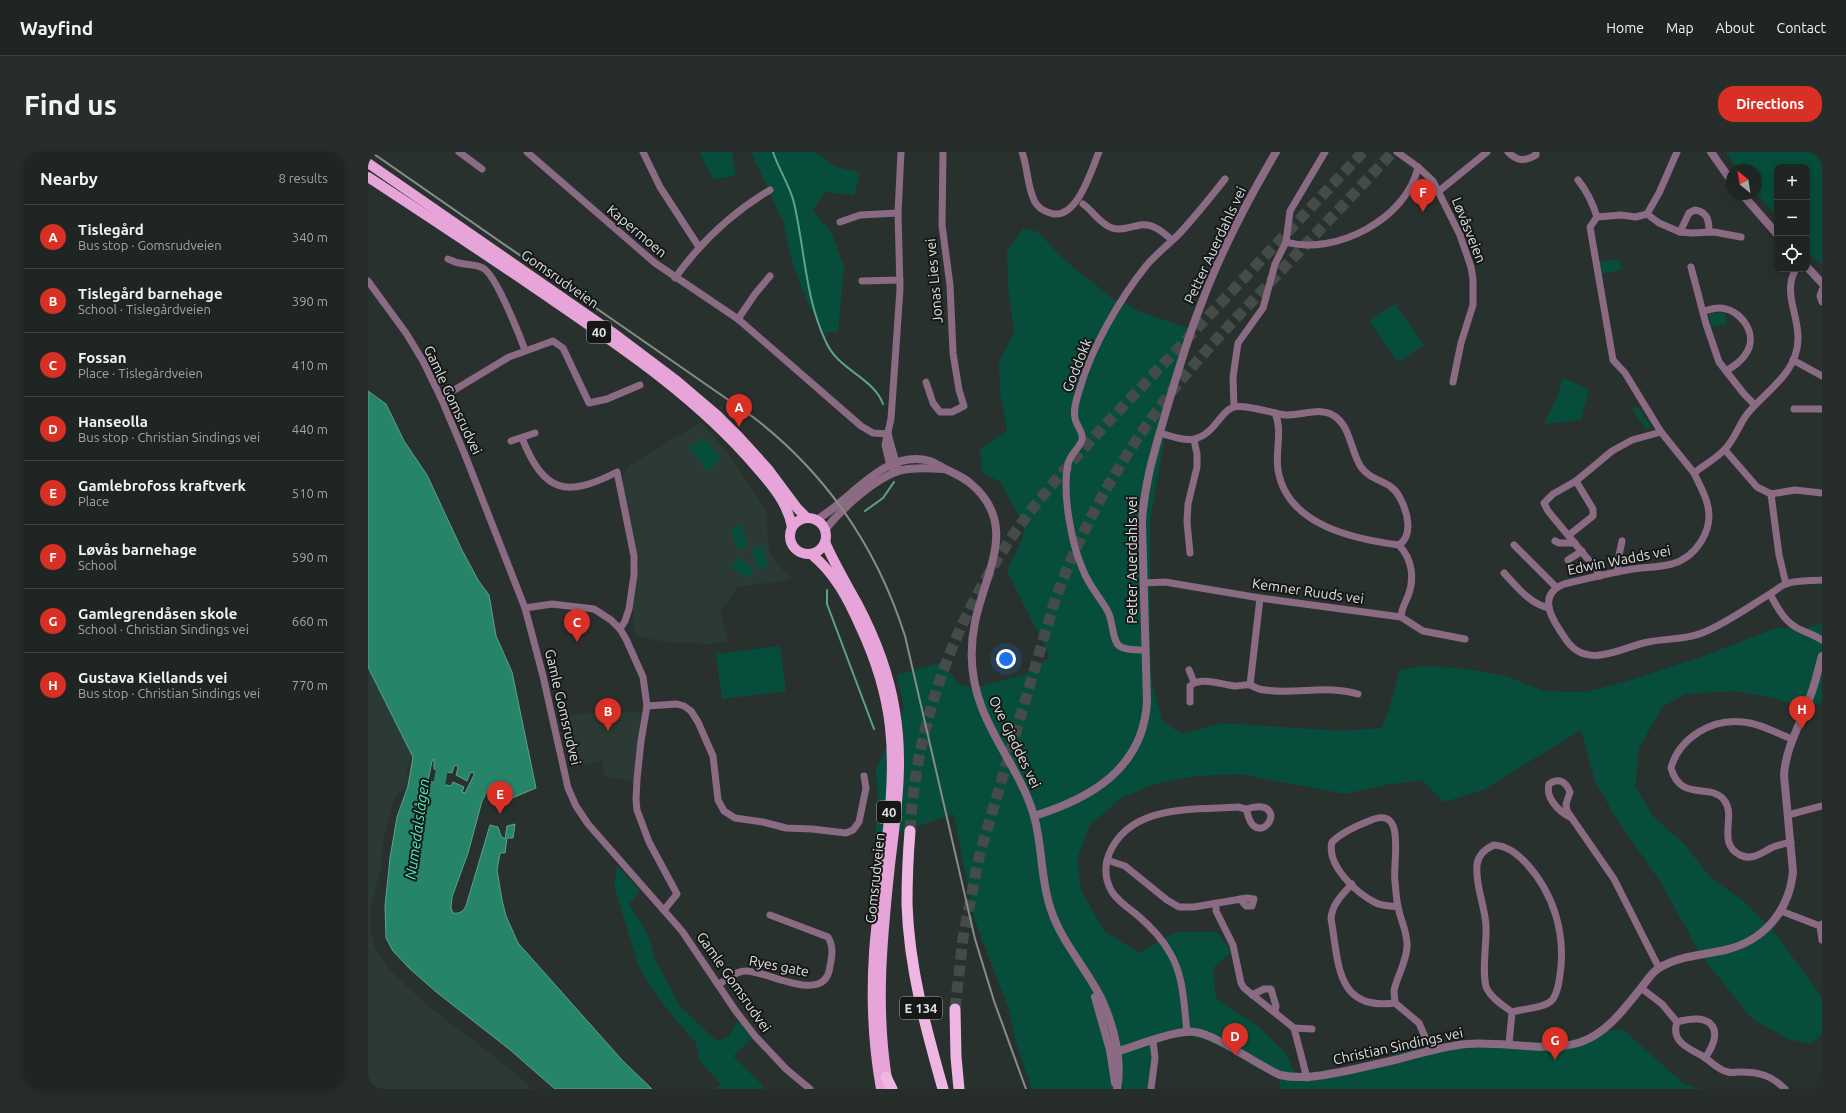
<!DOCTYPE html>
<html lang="en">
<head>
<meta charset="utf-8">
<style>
  body { margin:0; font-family:Ubuntu,sans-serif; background:#272d2a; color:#f1f3f6 }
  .controls { position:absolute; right:12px; top:12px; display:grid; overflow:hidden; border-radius:8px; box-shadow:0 2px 10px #0003 }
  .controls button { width:36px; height:36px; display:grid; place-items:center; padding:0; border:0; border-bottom:1px solid #3c4240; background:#1f2522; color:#f1f3f6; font:20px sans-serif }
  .compass { position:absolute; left:1358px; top:12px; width:36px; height:36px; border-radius:50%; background:#1f2522; box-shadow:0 2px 10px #0003; rotate:330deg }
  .you { position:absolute; left:638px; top:507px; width:14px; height:14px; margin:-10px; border:3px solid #fff; border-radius:50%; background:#1a73e8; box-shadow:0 0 0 6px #1a73e833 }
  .badge { display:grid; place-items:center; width:26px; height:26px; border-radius:50%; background:#d93025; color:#fff; font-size:13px; font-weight:700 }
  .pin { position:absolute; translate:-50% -33px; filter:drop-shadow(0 1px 2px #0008) }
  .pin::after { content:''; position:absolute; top:21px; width:14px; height:12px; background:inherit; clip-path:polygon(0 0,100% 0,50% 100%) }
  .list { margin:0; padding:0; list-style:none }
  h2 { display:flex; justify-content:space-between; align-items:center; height:52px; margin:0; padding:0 16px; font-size:17px }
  h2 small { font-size:13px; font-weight:400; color:#a1a5a5 }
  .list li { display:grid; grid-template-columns:26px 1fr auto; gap:12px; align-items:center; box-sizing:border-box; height:64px; padding:0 16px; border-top:1px solid #3c4240 }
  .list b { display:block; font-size:15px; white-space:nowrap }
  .list p { margin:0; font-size:13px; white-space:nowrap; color:#a1a5a5 }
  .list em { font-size:13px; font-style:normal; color:#a1a5a5 }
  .icon { flex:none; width:22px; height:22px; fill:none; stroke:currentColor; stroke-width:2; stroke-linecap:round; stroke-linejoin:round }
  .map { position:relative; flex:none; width:1454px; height:937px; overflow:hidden; border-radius:16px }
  header { display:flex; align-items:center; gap:24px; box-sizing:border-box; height:56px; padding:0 20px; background:#1f2522; border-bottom:1px solid #3c4240 }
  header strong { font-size:19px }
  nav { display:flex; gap:22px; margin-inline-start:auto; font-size:14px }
  .intro { display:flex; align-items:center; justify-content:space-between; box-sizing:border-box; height:96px; padding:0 24px }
  h1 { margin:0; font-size:28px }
  .button { padding:10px 18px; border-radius:16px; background:#d93025; color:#fff; font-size:14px; font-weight:700 }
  main { display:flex; gap:24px; padding:0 24px }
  aside { flex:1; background:#1f2522; border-radius:16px; box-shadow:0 2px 10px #0003 }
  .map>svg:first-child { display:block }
  .built { fill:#2b3a34 }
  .green { fill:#064e3b }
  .water { fill:#268569; stroke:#5da18c; fill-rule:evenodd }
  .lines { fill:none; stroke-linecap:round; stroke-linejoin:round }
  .stream { stroke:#5da18c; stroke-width:2 }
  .river { stroke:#268569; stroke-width:12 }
  .trunk-tunnel { stroke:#444b49; stroke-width:11; stroke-dasharray:11 5.5; stroke-linecap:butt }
  .minor { stroke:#8b6a83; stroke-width:7 }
  .tertiary { stroke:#8b6a83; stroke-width:8 }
  .primary { stroke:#e7a4d9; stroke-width:10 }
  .trunk { stroke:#f0b6e3; stroke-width:11 }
  .rail { stroke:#868c89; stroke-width:2 }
  .labels { text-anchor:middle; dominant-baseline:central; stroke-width:4; stroke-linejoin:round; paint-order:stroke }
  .shield { fill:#151816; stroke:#a1a5a3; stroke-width:1 }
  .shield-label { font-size:13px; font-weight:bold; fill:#dde1df }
  .street-label { font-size:14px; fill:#dde1df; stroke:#151816 }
  .water-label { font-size:15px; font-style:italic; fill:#49efbe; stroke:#151816 }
</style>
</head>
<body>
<header>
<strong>Wayfind</strong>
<nav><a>Home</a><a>Map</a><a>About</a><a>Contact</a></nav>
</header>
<div class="intro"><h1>Find us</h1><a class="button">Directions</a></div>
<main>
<aside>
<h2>Nearby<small>8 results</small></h2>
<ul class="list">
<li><span class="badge">A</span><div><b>Tislegård</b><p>Bus stop · Gomsrudveien</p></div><em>340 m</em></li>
<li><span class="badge">B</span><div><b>Tislegård barnehage</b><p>School · Tislegårdveien</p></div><em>390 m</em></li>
<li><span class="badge">C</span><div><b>Fossan</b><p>Place · Tislegårdveien</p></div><em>410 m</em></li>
<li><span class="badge">D</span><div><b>Hanseolla</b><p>Bus stop · Christian Sindings vei</p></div><em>440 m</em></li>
<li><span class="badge">E</span><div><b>Gamlebrofoss kraftverk</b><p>Place</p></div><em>510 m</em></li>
<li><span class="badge">F</span><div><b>Løvås barnehage</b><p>School</p></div><em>590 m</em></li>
<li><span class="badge">G</span><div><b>Gamlegrendåsen skole</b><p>School · Christian Sindings vei</p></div><em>660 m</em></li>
<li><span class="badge">H</span><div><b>Gustava Kiellands vei</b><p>Bus stop · Christian Sindings vei</p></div><em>770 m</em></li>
</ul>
</aside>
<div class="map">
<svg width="1454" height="937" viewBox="0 0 1454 937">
  <rect width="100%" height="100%" fill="#29312e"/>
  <g class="built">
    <path d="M 332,270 L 344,282 L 365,308 L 391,348 L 398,360 L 401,399 L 407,410 L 416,419 L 424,424 L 421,428 L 370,435 L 352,460 L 360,489 L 343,492 L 299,490 L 282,487 L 266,482 L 265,455 L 271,410 L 260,368 L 254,329 L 260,315 Z"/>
    <path d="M 0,515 L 45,605 L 42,608 L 38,624 L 42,625 L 40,634 L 27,644 L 15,687 L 13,717 L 4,748 L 2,769 L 3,781 L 7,795 L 20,816 L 45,840 L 74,865 L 136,912 L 164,937 L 0,937 Z"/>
    <path d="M 274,560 L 265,630 L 237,624 L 234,609 L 207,614 L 195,566 L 210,562 Z"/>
  </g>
  <g class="green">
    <path d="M 331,0 L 365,0 L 364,2 L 368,23 L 346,28 Z"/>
    <path d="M 383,0 L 448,0 L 466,14 L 492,21 L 486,43 L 457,40 L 445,58 L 464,82 L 476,115 L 470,180 L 456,181 L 438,147 L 424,109 L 415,69 Z"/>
    <path d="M 1358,0 L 1454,0 L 1454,112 L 1439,100 L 1439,15 L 1409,15 L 1409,65 L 1388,41 L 1388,18 L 1370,18 Z"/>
    <path d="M 656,76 L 670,80 L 693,105 L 746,148 L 755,149 L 768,158 L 825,178 L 802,253 L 782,370 L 782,492 L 784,531 L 794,568 L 813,582 L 853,571 L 972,579 L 1014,576 L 1021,557 L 1032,518 L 1058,514 L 1098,517 L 1138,524 L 1176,539 L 1217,540 L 1256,530 L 1333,505 L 1408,476 L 1438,477 L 1454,471 L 1454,550 L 1441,556 L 1401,545 L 1366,539 L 1317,542 L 1294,555 L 1271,596 L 1267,635 L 1286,665 L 1317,693 L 1342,725 L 1375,749 L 1404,777 L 1451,841 L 1454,847 L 1454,882 L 1443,892 L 1420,887 L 1384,867 L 1333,803 L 1293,731 L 1247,664 L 1227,629 L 1213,578 L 1115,638 L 1076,650 L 1053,628 L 1017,633 L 977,642 L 871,622 L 830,624 L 790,631 L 753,646 L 722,673 L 709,707 L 713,738 L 736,779 L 771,801 L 808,780 L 849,780 L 864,800 L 845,816 L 848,846 L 888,873 L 918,901 L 926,920 L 959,921 L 1000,914 L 1037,898 L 1077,893 L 1199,889 L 1238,879 L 1254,877 L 1315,931 L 1332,937 L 912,937 L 912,923 L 887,915 L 858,897 L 838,888 L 817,883 L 785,890 L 789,907 L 787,937 L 664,937 L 648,891 L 641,858 L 606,766 L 586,662 L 506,688 L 511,657 L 508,618 L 536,556 L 529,523 L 574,510 L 591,533 L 607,536 L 658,522 L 682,505 L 639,419 L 655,385 L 656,373 L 632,330 L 614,320 L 612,297 L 639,279 L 632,240 L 631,210 L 646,181 L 640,134 L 639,98 Z"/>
    <path d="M 1252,108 L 1253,118 L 1233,122 L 1231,109 Z"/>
    <path d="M 1027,152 L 1056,193 L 1030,210 L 1001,169 Z"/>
    <path d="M 1356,160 L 1359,172 L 1343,175 L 1341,162 Z"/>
    <path d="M 1195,226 L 1221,237 L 1213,268 L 1176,272 L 1191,240 Z"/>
    <path d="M 1263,255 L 1270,255 L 1283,275 L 1278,278 Z"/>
    <path d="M 336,285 L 353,308 L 339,319 L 321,296 Z"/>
    <path d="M 374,373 L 380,395 L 368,398 L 363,376 Z"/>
    <path d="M 395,394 L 400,415 L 389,417 L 384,397 Z"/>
    <path d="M 371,405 L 387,418 L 380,427 L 363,415 Z"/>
    <path d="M 412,494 L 418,539 L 354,547 L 348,502 Z"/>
    <path d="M 249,714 L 272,739 L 261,752 L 280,783 L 287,807 L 313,856 L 349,889 L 361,884 L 369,870 L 371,870 L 384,887 L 365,904 L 396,935 L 394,937 L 347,937 L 353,932 L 332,909 L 328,891 L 302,861 L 281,832 L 270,812 L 246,734 Z"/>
  </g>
  <path class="water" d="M 0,239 L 18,252 L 36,289 L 59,323 L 94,398 L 110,428 L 121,443 L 128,484 L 144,520 L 168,636 L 142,647 L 139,643 L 137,647 L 126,645 L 126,636 L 122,633 L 114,649 L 100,701 L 84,745 L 83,756 L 85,761 C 91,762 95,760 98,754 L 122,673 L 130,675 L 133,684 L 137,687 L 139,674 L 147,672 L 145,686 L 139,686 L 137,701 L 132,701 L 129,718 L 134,748 L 138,764 L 150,791 L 254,908 L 284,937 L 187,937 L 141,897 L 67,839 L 41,816 L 25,799 L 18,786 L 17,754 L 22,706 L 29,665 L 40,634 L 45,605 L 0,515 ZM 66,607 L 66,617 L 84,621 L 86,614 L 89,613 L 90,616 L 88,623 L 99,629 L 102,621 L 105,620 L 106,623 L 97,641 L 94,640 L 96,635 L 85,630 L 83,634 L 60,629 L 64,609 Z"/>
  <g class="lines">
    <g class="stream">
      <path d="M 405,0 C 410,16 423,36 426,51 C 437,98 437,146 458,190 C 470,218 506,226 515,252"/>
      <path d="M 497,359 L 515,346 L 526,330"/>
      <path d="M 459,438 L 459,452 L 506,577"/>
    </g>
    <path class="river" d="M 69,647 L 76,604"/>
    <g class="trunk-tunnel">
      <path d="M 542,679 C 548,565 592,453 661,361 C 703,307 752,258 799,208 C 864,139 930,69 995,0"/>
      <path d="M 587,857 L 595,786 L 611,705 L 686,451 C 709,387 741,326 781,270 C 814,223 853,182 892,141 C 936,94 981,47 1025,0"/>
    </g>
    <g class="minor">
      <path d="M 91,0 L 114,17"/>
      <path d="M 159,0 L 287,111 L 370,167 L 493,274 L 505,281 L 520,282"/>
      <path d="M 275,0 L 292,35 L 331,95"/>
      <path d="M 654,0 C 660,16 659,35 667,50 C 670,56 676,59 682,61 C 709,70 723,18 731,0"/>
      <path d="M 1029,0 L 1050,15 L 1065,29 L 1092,83 L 1103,115 L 1105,127 L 1105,153 L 1093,191 L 1085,230"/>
      <path d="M 1140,0 C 1149,9 1156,10 1168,3 L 1168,0"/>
      <path d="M 1309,0 L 1291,41 L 1279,62 L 1268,65 L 1253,63 L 1229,65 L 1222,75 L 1245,208 L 1257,221 L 1293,280 L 1326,321 C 1336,313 1348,307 1357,297 C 1367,287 1371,272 1380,261 C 1399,238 1429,221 1430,188 C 1431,162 1414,140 1428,117"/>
      <path d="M 1210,28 C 1219,39 1225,52 1229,65"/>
      <path d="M 1071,39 L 1119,0"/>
      <path d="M 715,52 C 725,59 732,72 744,76 C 753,79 762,75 772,73 C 785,71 795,80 804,88"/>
      <path d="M 1279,62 L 1291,71 L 1312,80 L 1324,81 L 1346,80 L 1373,85"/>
      <path d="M 472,70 L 492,63 L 530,61"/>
      <path d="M 1312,80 L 1321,61 L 1327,58 C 1340,60 1341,69 1341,80"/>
      <path d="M 918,90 C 967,104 1039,67 1050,15"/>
      <path d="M 80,107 C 83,108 87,111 91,111 C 99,113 108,112 115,116 C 128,123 151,182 157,198"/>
      <path d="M 1323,115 L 1338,172 L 1351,210 L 1376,242 L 1387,253"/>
      <path d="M 307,126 C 332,91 365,60 402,38"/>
      <path d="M 0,129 L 38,181 L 55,209 L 73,246 L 97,303 L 157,456 L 175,524 L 200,636 L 208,654 L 220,672 L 314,779 L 367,858 L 387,884 L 418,917 L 442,937"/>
      <path d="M 494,129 L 532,128"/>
      <path d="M 1454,138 L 1452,144 L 1454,150"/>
      <path d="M 1336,159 C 1340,158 1346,156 1351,156 C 1372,156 1390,181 1379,200 C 1374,209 1366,214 1358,219"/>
      <path d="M 370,167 L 387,142 L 402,124"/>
      <path d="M 1425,208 L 1454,224"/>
      <path d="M 558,230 L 565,251 L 572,260 L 584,260 L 596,254 L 591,238 L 585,201 L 582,133 L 574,73 L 575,0"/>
      <path d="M 73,246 L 141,205 L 185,189 L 195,196 L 221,251 L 239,247 L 272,233"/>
      <path d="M 866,255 L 865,225 L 870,191 L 895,156 L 907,112 L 918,90 L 922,59 L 957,0"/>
      <path d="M 1426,257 L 1454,257"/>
      <path d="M 907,261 C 915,279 907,298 910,318 C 919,373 985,387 1031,393 C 1044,407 1047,426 1040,444 C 1037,451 1033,458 1033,465"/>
      <path d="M 792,281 C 819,289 831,294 850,269 C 855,263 859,257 866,255 C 876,252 904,261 917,263 C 935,264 954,253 969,266 C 983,278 983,300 993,315 C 1004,331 1023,327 1032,346 C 1039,359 1046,383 1031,393"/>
      <path d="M 520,282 L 529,314"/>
      <path d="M 154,286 C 176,341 198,346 249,320 L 266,404 L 266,423 L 261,457 L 257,469 L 252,477"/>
      <path d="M 143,289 L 167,281"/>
      <path d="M 1357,298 L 1389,335 L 1403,342 L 1427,338 L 1454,341"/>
      <path d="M 525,317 L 522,314 L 517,293 L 523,267 L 532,137 L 530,61 L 533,0"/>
      <path d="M 1326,321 C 1331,332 1338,343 1340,355 C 1345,379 1328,405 1304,412 C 1289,416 1274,415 1259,418 C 1238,422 1217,427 1196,432 C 1166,444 1187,472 1199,489 C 1220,518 1254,495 1280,490 C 1298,486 1318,488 1334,481 C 1359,471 1380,455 1402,442 C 1407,439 1412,434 1418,432 C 1428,428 1443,429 1454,428"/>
      <path d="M 1403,342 L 1411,403 L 1418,432"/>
      <path d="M 1201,383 L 1225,364 L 1225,357 L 1208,329"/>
      <path d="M 1187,389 L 1191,391 L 1207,391"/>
      <path d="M 1146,393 L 1188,435"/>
      <path d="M 822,401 L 819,370 L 820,352 L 829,315 L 829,302 L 826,288"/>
      <path d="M 1200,408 L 1214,399"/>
      <path d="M 1250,420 L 1249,413 L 1254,389"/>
      <path d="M 1136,421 C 1149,435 1162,452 1181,456"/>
      <path d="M 1232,424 L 1228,417 L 1180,359 L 1176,351 L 1185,342 L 1208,329 L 1244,299 L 1264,288 L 1293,280"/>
      <path d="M 775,431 L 797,430 L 892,446 L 1033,465 L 1055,479 L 1097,487"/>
      <path d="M 1402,442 C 1408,453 1415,467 1426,474 C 1433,479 1445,482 1454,488"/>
      <path d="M 157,456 L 184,452 L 226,457 L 243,468 L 252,477 L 258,487 L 275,525 L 279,554 L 273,589 L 269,627 L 268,648 L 269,658 L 281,690 L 309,742 L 296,758"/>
      <path d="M 777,498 C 743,498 749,493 742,465 C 740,458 736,453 732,447 C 726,438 719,429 715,418 C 703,391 694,340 700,312 C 702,302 711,297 714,288 C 716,280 708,274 707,266 C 705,256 709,246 712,236 C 724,195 751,148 778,114 C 787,103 800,93 810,83 C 827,65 842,46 857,27"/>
      <path d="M 821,518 L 826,530"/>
      <path d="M 882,533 L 892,446"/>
      <path d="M 822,550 L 822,534 C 833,524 854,533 867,534 C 872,534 878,532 882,533 C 885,534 888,536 891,537 C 924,544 957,532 990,542"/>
      <path d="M 279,554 L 309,552 L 316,554 L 323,559 L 330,570 L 345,604 L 350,648 L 356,659 L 367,666 L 395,670 L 418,676 L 444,677 L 478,681 L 485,678 L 491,670 L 498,636 L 496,624"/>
      <path d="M 1420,663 L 1454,654"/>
      <path d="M 1202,665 C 1190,659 1177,645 1181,632 C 1191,625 1198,630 1202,640 L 1198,652 L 1199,659 L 1246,727 L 1291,816"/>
      <path d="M 1423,690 C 1416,692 1409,693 1403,696 C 1393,701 1384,709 1372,703 C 1348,691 1369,664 1356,648 C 1342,630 1313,651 1303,616 C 1311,586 1344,566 1375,570 C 1391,571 1408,581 1424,587"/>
      <path d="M 1126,693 C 1139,694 1148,701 1157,710 C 1186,741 1198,782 1192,823 C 1191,831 1189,841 1185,847 C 1177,857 1156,856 1144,860 C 1136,854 1124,847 1119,837 C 1113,825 1119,789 1118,774 C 1117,753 1107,734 1109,713 C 1110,704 1117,697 1126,693 Z"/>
      <path d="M 739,708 L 757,714 L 799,748 L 811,755 L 826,755 L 879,746 L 886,747 L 884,754 L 878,754 L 872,747"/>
      <path d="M 984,732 C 974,743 964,752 963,767 C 971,810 967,859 1027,851"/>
      <path d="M 848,751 L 848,759 L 865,793 L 873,831 L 876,836 L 926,876 L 939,926"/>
      <path d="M 1030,755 C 1023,754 1015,754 1008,751 C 988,741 958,713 964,690 C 974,680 988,674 1001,669 C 1040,651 1024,710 1027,730 C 1028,738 1028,746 1030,754 C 1032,768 1040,780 1039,795 C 1038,811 1029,824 1026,839 C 1026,843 1027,847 1027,851 L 1051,871 L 1063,899"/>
      <path d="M 1413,759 L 1452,774"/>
      <path d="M 1454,772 L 1452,774 L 1454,788"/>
      <path d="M 350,833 C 358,828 368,819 377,819 C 399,818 458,855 462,814 C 464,804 466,795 460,785 L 402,763"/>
      <path d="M 1273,836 L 1294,852 L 1309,870 C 1341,860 1359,875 1337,906"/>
      <path d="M 884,843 L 896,837 L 903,837 L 908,854 L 907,860"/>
      <path d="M 1309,870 C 1302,891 1323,897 1336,905 C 1344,910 1350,918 1360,920 C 1364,921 1368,920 1372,920 C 1391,920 1403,923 1417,937"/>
      <path d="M 926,876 L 944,877"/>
      <path d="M 819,880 C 816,854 816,824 802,801 C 794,786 781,773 768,762 C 760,756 750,749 744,740 C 737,728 736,715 741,702 C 762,652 825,658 870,655 L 878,657 C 880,662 881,671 886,674 C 894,681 903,671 903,663 C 900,652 887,654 878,657"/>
      <path d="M 1141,892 L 1144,860"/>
      <path d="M 783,937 L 787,906 L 785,889"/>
    </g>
    <g class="tertiary">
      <path d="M 1343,0 L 1364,30"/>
      <path d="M 1374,42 L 1409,82"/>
      <path d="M 1439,115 L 1454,131"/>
      <path d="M 448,368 C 483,349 516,296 562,309 C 567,311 572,314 577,317 C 586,321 595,325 602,331 C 652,372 617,421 607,470 C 601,499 603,528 614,556 C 628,593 655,625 666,664 C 675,695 672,727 683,758 C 694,791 719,817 734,848 C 741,863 746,880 749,896 C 751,910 752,923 749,937"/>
      <path d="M 457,378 C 473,357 508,325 534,318 C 548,315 561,316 574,317"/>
      <path d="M 666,664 C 724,646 775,616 779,550 L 774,371 C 776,330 788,294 799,256 C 809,222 819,188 832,155 C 852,101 879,49 908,0"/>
      <path d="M 727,845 L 742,898 L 747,931"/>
      <path d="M 742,898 L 749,900 C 769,893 807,878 827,880 C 849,883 889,913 912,923 C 935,928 956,923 978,919 C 995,915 1013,911 1031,907 C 1053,901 1076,894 1099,892 C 1135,889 1180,901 1213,890 C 1239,881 1256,857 1273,836 C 1278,830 1283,821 1291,816 C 1310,804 1335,803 1357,798 C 1396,789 1421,759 1425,720 L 1416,623 C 1418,593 1434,570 1443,542 C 1448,530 1450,516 1454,504"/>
    </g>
    <g class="primary">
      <path d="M 0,11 L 244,180 L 309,229 L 349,263 L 372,286 L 400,317 L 429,356 L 439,366"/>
      <path d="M 0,25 C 58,63 116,101 174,141 C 250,193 329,245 389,316 C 404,333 420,352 424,375"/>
      <circle cx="440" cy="384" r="18"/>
      <path d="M 457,390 C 466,411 478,431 489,451 C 507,485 521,521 527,559 C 536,611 528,662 522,713 C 514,787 507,859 520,933"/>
      <path d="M 443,402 C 466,420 480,447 492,474 C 507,506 518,539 522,575 C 530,648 511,728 506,801 C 503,847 505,892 513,937"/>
    </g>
    <g class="trunk">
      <path d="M 542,679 C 540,704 539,728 539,752 C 541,816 558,877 575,937"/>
      <path d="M 587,857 L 588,905 L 591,937"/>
      <path d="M 518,925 L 524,937"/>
    </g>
    <path class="rail" d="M 3,0 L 385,265 C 459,322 509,396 537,484 L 607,787 L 626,849 L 658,937"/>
  </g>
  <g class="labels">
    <g class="shield">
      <rect x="219" y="169" width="24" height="22" rx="3"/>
      <rect x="509" y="649" width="24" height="22" rx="3"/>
      <rect x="532" y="845" width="42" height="22" rx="3"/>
    </g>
    <g class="shield-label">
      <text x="231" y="180">40</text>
      <text x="521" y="660">40</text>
      <text x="553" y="856">E 134</text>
    </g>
    <g class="street-label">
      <text transform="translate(1101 78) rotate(68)">Løvåsveien</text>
      <text transform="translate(269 79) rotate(40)">Kapermoen</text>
      <text transform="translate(847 93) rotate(-65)">Petter Auerdahls vei</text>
      <text transform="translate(192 127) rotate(35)">Gomsrudveien</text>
      <text transform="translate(566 129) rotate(-95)">Jonas Lies vei</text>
      <text transform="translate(709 213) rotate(-68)">Goddokk</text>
      <text transform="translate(85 248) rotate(65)">Gamle Gomsrudvei</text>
      <text transform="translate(764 408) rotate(-90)">Petter Auerdahls vei</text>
      <text transform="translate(1251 408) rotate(-11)">Edwin Wadds vei</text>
      <text transform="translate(940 439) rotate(8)">Kemner Ruuds vei</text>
      <text transform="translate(195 555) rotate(77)">Gamle Gomsrudvei</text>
      <text transform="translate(647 590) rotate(64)">Ove Gjeddes vei</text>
      <text transform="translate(507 726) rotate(-84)">Gomsrudveien</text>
      <text transform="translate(411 814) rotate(11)">Ryes gate</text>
      <text transform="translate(366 830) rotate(55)">Gamle Gomsrudvei</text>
      <text transform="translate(1030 894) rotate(-12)">Christian Sindings vei</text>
    </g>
    <g class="water-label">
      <text transform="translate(49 677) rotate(-82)">Numedalslågen</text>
    </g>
  </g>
</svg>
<div class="controls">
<button>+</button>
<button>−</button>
<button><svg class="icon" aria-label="locate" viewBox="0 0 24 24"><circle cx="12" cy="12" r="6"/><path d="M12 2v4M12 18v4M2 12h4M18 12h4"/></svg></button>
</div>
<svg class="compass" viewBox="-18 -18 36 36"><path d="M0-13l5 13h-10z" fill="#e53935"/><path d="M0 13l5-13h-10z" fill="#a1a5a5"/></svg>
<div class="you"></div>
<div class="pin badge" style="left:371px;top:275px">A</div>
<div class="pin badge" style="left:240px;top:579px">B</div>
<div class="pin badge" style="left:209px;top:490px">C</div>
<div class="pin badge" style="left:867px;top:904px">D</div>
<div class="pin badge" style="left:132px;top:662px">E</div>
<div class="pin badge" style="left:1055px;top:60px">F</div>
<div class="pin badge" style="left:1187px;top:908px">G</div>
<div class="pin badge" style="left:1434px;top:577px">H</div>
</div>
</main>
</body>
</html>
